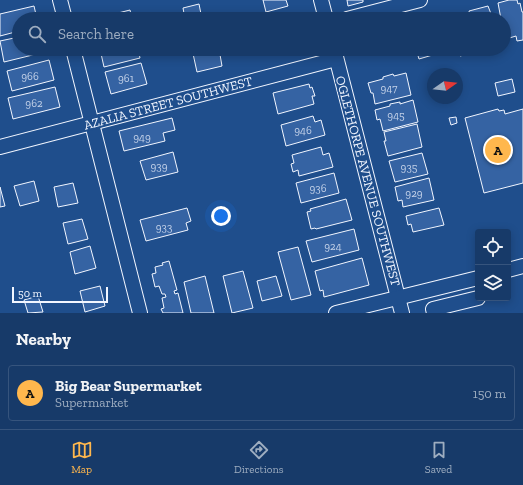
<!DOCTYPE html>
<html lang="en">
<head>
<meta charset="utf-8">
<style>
  body { margin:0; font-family:"Zilla Slab",serif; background:#244571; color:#f1f3f6 }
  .controls { position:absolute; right:12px; bottom:12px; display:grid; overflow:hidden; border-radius:4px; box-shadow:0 2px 10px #0003 }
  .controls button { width:36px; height:36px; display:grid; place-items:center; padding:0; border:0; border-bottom:1px solid #36547d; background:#173a69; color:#f1f3f6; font:20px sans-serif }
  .compass { position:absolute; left:427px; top:68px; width:36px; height:36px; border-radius:50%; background:#173a69; box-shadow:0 2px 10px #0003; rotate:76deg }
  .scale { position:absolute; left:12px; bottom:10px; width:96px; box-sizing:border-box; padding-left:4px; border:2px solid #f2f6ff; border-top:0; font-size:11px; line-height:14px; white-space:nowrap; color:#f2f6ff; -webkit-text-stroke:3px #1f4e8c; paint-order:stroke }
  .you { position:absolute; left:221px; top:216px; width:14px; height:14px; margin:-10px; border:3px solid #fff; border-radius:50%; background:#1a73e8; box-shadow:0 0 0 6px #1a73e833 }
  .badge { display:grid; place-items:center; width:26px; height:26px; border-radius:50%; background:#ffb74d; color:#111; font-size:13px; font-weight:700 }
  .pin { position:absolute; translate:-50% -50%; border:2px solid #fff; box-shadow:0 1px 4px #0006 }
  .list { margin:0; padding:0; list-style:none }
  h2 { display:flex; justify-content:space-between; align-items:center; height:52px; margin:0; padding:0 16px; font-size:17px }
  h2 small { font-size:13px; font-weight:400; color:#9eadc0 }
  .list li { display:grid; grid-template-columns:26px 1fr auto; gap:12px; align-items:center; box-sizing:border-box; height:56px; margin:0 8px 8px; padding:0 8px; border:1px solid #36547d; border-radius:4px }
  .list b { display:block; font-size:15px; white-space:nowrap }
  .list p { margin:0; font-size:13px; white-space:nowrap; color:#9eadc0 }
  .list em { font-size:13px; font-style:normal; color:#9eadc0 }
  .icon { flex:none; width:22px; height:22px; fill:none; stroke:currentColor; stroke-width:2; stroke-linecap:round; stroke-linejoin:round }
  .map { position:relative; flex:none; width:523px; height:313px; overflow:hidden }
  .search { position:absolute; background:#173a69; box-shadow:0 2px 10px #0003; left:12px; right:12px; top:12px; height:44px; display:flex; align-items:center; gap:10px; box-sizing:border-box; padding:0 14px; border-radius:22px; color:#9eadc0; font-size:15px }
  .sheet { height:116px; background:#173a69 }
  nav { display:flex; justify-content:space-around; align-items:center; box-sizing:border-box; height:56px; border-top:1px solid #36547d; background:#173a69; font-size:11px; color:#9eadc0 }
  nav a { display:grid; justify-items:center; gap:2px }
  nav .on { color:#ffb74d }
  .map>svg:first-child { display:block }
  .building { fill:#3563a3; stroke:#f2f6ff }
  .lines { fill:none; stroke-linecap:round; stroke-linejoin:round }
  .minor-casing { stroke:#f2f6ff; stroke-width:16 }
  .minor { stroke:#1f4e8c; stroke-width:14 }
  .labels { text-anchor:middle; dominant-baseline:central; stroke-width:3; stroke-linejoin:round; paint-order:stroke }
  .number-label { font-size:11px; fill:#c3d1e8 }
  .street-label { font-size:13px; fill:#f2f6ff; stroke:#1f4e8c }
</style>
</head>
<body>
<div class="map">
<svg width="523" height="313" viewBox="0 0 523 313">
  <rect width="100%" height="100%" fill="#1f4e8c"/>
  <g class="building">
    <path d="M 263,0 L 286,0 L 288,6 L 266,12 Z"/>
    <path d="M 347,0 L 363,0 L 363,2 L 348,6 Z"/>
    <path d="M 509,0 L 517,0 L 518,4 L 520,3 L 522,12 L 523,12 L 523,40 L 517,41 L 516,36 L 506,39 L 504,29 L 504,19 L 501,19 L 498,3 Z"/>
    <path d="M 199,4 L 202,19 L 185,19 L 183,8 Z"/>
    <path d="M 34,6 L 37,19 L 19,19 L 19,31 L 0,36 L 0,14 Z"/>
    <path d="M 488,6 L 493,19 L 495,19 L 470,19 L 469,11 Z"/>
    <path d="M 130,10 L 132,19 L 94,19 Z"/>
    <path d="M 459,13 L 461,19 L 441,19 L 441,17 Z"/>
    <path d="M 19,37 L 19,49 L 45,49 L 45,52 L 4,62 L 0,41 Z"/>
    <path d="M 100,49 L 138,49 L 140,58 L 104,67 Z"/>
    <path d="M 192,49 L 219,49 L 222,66 L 197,72 Z"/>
    <path d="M 359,49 L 377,49 L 360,54 Z"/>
    <path d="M 416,49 L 437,49 L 435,50 L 436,54 L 419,59 Z"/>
    <path d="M 448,49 L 467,49 L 468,54 L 460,56 L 459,51 L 449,54 Z"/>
    <path d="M 49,60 L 54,80 L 12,91 L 7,71 Z"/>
    <path d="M 141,63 L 147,84 L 111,94 L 105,72 Z"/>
    <path d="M 406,73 L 411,95 L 375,104 L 373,93 L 371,93 L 368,83 L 383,79 L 383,77 L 393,74 L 394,76 Z"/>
    <path d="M 512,79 L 515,92 L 498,96 L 495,83 Z"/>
    <path d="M 309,84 L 310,88 L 312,87 L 315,96 L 312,96 L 314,104 L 278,114 L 273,93 Z"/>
    <path d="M 55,87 L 60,107 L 13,119 L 8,98 Z"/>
    <path d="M 413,100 L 418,122 L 383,131 L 380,119 L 377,120 L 375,110 L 390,106 L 390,104 L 400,102 L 400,104 Z"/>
    <path d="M 498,109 L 499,111 L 504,110 L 505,114 L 523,109 L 523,183 L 484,193 L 465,118 Z"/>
    <path d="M 313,116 L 315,122 L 321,120 L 325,135 L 286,146 L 281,125 Z"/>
    <path d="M 456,117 L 457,123 L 451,125 L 449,118 Z"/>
    <path d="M 172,118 L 175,130 L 163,133 L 165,141 L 124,151 L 119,131 Z"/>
    <path d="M 417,124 L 422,147 L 388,156 L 384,141 L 386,141 L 384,132 Z"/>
    <path d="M 321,147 L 323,155 L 329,153 L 333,167 L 299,176 L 298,170 L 293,172 L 291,164 L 294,163 L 292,155 Z"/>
    <path d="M 173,152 L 178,172 L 146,180 L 140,161 Z"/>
    <path d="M 422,153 L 428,174 L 395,182 L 389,161 Z"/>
    <path d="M 334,173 L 339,193 L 301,203 L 296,183 Z"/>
    <path d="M 429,178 L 434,200 L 403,207 L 402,200 L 398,201 L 395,187 Z"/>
    <path d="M 34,181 L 39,201 L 20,206 L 14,186 Z"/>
    <path d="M 73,183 L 78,203 L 58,207 L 54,187 Z"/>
    <path d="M 0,187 L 5,206 L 0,207 Z"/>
    <path d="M 346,199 L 352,220 L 316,229 L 315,228 L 311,229 L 307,212 L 311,211 L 310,209 Z"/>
    <path d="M 187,208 L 191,221 L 186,223 L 188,230 L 146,241 L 140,220 Z"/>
    <path d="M 439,208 L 444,225 L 413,232 L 411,224 L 408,225 L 406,216 Z"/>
    <path d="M 82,219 L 88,239 L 68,244 L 63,223 Z"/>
    <path d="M 354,229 L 359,250 L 312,262 L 306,241 Z"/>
    <path d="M 90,246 L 96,268 L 75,274 L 70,252 Z"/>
    <path d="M 298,247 L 311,295 L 291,300 L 278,252 Z"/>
    <path d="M 362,258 L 369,285 L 324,297 L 323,290 L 320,291 L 315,271 Z"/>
    <path d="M 169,261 L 177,290 L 174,291 L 175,294 L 178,293 L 183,313 L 163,313 L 161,309 L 164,308 L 162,298 L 166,297 L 165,294 L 162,294 L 159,286 L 155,287 L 152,274 L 156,273 L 155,267 L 163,265 L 162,263 Z"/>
    <path d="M 243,271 L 253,308 L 232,313 L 223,276 Z"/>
    <path d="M 205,276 L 214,313 L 191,313 L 184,282 Z"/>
    <path d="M 276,276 L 282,296 L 262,301 L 257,281 Z"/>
    <path d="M 100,286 L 105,306 L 85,312 L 80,291 Z"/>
    <path d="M 38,296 L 43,312 L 28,313 L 24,300 Z"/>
  </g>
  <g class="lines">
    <g class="minor-casing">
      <g id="minor">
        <path d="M 60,0 L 65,19"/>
        <path d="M 321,0 L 326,19"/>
        <path d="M 347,19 L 420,0"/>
        <path d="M 73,49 L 140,313"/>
        <path d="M 334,49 L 402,313"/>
        <path d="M 0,147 L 336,59"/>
        <path d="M 508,270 L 523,266"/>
        <path d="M 336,313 L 478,278"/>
        <path d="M 434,313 L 433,309 L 478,298"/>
      </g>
    </g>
    <use href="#minor" class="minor"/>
  </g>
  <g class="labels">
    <g class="number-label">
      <text x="30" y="76">966</text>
      <text x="126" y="78">961</text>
      <text x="389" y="88">947</text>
      <text x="34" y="103">962</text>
      <text x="396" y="115">945</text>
      <text x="303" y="130">946</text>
      <text x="142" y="137">949</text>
      <text x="159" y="166">939</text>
      <text x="409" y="167">935</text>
      <text x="318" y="188">936</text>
      <text x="414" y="193">929</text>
      <text x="164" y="227">933</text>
      <text x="333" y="246">924</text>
    </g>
    <g class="street-label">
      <text transform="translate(168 103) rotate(-15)">AZALIA STREET SOUTHWEST</text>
      <text transform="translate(368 181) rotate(75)">OGLETHORPE AVENUE SOUTHWEST</text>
    </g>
  </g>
</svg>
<div class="controls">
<button><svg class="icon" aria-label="locate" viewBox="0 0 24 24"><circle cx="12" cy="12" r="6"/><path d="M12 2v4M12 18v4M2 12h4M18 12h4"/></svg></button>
<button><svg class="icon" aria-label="layers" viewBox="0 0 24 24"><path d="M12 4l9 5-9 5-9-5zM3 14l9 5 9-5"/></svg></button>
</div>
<svg class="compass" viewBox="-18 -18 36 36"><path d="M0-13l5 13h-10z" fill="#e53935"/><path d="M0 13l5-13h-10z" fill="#9eadc0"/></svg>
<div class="scale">50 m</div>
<div class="you"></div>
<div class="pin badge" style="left:498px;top:150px">A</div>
<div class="search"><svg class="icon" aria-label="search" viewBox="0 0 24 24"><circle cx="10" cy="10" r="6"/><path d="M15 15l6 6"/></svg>Search here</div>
</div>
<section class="sheet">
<h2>Nearby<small></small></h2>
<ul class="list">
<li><span class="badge">A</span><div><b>Big Bear Supermarket</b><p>Supermarket</p></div><em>150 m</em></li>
</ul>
</section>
<nav>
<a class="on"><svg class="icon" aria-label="map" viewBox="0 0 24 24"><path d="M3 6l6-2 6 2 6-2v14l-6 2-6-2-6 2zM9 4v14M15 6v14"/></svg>Map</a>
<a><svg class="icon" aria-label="directions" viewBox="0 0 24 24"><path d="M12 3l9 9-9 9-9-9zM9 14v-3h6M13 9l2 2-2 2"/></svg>Directions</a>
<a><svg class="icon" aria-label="saved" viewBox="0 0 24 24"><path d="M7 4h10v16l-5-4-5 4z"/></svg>Saved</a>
</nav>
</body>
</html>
